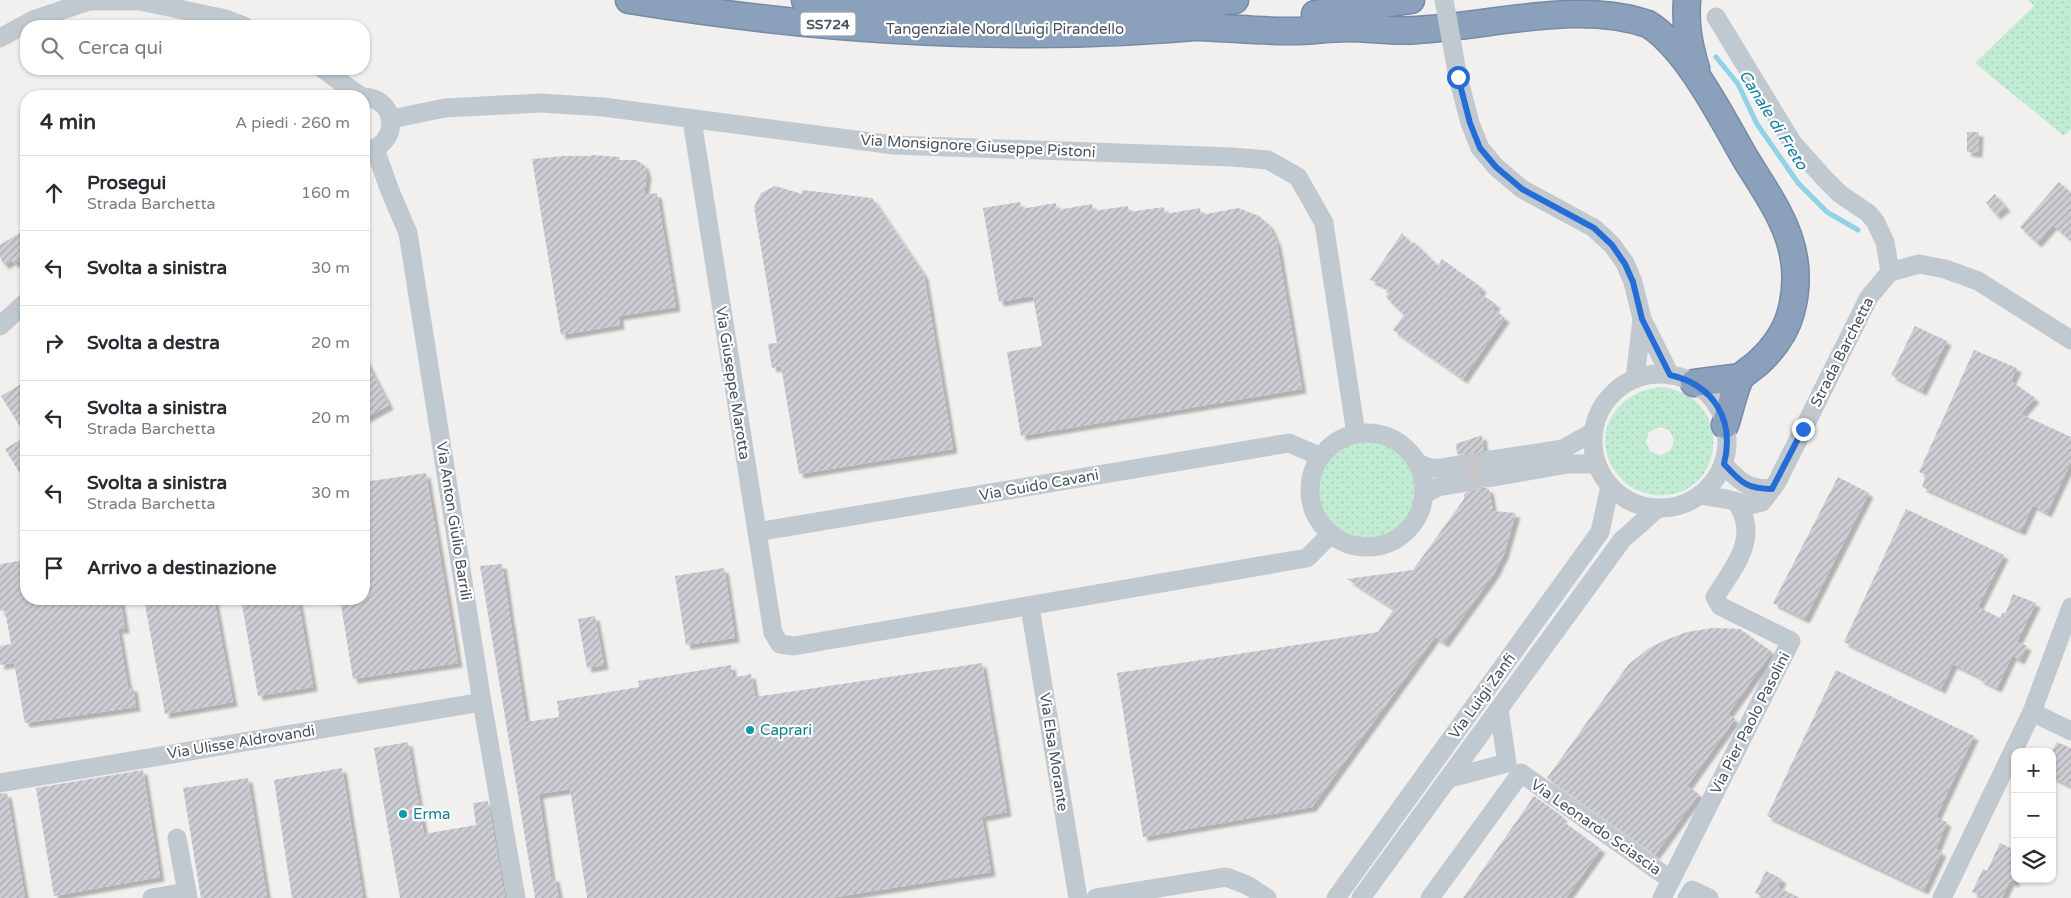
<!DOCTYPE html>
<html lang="it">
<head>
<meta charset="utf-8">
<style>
  body { margin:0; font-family:"Varela Round",sans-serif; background:#f7f7f7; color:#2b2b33 }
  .controls { position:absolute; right:15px; bottom:15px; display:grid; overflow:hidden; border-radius:10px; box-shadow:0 1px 4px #0004 }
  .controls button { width:45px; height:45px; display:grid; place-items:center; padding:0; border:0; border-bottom:1px solid #e1e1e2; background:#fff; color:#2b2b33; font:25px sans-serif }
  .stop { position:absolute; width:15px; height:15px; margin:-11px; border:4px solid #246dd7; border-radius:50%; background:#fff }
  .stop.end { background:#246dd7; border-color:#fff; box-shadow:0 1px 5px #0008 }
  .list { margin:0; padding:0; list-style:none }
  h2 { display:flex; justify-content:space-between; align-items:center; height:65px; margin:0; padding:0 20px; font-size:21px }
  h2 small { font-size:16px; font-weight:400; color:#7c7c81 }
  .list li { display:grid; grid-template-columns:32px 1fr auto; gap:15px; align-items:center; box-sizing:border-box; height:75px; padding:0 20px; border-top:1px solid #e1e1e2 }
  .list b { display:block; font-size:19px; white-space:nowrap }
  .list p { margin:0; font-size:16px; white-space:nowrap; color:#7c7c81 }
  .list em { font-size:16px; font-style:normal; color:#7c7c81 }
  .icon { flex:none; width:28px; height:28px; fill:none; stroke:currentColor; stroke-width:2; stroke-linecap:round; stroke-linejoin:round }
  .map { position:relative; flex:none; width:2071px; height:898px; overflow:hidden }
  .search { position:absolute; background:#fff; box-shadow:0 1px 4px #0004; left:20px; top:20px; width:350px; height:55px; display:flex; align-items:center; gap:12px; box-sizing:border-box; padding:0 18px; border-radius:20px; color:#7c7c81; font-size:19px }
  .panel { position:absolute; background:#fff; box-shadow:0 1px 4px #0004; left:20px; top:90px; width:350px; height:515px; border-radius:20px }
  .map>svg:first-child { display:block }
  .grass { fill:url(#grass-dots); fill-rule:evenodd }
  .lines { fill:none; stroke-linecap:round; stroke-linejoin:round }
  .stream { stroke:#90d2e7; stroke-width:5 }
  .building { fill:url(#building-hatch); filter:url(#shadow) }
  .minor-tunnel { stroke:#c8c8ca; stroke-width:19; stroke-dasharray:19 9; stroke-linecap:butt }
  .highway-casing { stroke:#758ba7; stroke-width:29 }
  .minor { stroke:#c1c9d0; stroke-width:19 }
  .highway { stroke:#8aa0bb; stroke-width:26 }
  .minor-bridge { stroke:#c1c9d0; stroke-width:19 }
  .route { stroke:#246dd7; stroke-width:6 }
  .culture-dot { fill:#0f9aa8; stroke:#fff; stroke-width:2 }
  .labels { text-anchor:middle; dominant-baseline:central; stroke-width:4.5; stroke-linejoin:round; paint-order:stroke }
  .shield { fill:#fff; stroke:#7f868d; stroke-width:1 }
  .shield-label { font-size:14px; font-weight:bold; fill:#48525c }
  .street-label { font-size:15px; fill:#48525c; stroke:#fff }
  .culture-label { font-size:15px; fill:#0d838f; stroke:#fff; text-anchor:start }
  .water-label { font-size:16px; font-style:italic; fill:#1580a2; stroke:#fff }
</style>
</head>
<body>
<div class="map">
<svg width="2071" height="898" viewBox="0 0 2071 898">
  <defs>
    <pattern id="grass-dots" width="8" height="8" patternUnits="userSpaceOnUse" patternTransform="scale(1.25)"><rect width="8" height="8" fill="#c1ecd3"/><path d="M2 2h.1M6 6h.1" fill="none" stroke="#a7ccb8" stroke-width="1.8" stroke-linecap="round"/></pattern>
    <pattern id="building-hatch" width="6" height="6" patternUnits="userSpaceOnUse" patternTransform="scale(1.25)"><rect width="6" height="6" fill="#ccced4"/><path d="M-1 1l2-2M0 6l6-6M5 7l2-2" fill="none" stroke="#a8aaaf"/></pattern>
    <filter id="shadow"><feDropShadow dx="4.5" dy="4.5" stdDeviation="1" flood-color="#0004"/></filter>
  </defs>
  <rect width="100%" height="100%" fill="#f2efef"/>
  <g class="grass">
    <path d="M 2028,0 L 2071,0 L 2071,129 L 2064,136 L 1975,63 L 2034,6 Z"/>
    <path d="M 1661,387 C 1737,395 1727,502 1654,495 C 1640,493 1626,486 1618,475 C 1588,437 1615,391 1661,387 ZM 1659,427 L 1669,430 L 1674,440 L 1671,450 L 1661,455 L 1651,452 L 1646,442 L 1649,432 Z"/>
    <circle cx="1367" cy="490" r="49"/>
  </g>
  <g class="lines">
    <path class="stream" d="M 1716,57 L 1738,84 L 1757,124 L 1798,183 L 1827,212 L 1858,230"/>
  </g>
  <g class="building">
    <path d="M 1967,132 L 1979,132 L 1978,153 L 1967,152 Z"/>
    <path d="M 591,155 L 620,157 L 619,160 L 636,160 L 644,165 L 647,174 L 644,195 L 657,193 L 676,307 L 619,316 L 620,325 L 561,335 L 532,159 L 564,156 L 592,156 Z"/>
    <path d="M 2059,182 L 2071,193 L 2071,241 L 2053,225 L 2037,243 L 2020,227 Z"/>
    <path d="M 775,186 L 802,194 L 802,190 L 872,198 L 924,275 L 953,449 L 799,474 L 781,366 L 772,368 L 768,344 L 777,343 L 754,207 L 761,193 Z"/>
    <path d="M 1995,194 L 2006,207 L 1996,215 L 1986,203 Z"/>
    <path d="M 1020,202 L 1021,209 L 1056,203 L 1057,210 L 1092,204 L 1093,211 L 1128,206 L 1129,212 L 1164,207 L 1165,214 L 1200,208 L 1201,215 L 1238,208 L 1259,216 L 1269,225 L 1277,243 L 1302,389 L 1021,436 L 1007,352 L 1042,346 L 1033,296 L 999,302 L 983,208 Z"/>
    <path d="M 26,229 L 26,256 L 14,264 L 12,260 L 4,265 L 0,257 L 0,245 Z"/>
    <path d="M 1402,233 L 1412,244 L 1414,242 L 1438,266 L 1442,259 L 1482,288 L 1479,293 L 1496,304 L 1493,309 L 1505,318 L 1463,379 L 1393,330 L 1404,315 L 1386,297 L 1390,291 L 1382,288 L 1384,285 L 1370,280 Z"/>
    <path d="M 1915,326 L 1947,341 L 1922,391 L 1891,375 Z"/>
    <path d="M 1974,350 L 2017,368 L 2011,381 L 2035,398 L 2021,414 L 2071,437 L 2071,462 L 2047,513 L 2033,505 L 2021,531 L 1922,487 L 1926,475 L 1919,472 Z"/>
    <path d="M 364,357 L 389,405 L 364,419 Z"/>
    <path d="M 26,381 L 26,483 L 5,449 L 26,436 L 1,396 Z"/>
    <path d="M 1482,435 L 1484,450 L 1478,453 L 1474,462 L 1480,471 L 1477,480 L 1480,486 L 1489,489 L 1493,511 L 1516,513 L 1504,554 L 1494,574 L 1444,643 L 1435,637 L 1312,807 L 1143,837 L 1117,673 L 1378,632 L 1394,609 L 1347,579 L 1413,570 L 1464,499 L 1464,494 L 1469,491 L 1473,486 L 1473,481 L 1467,473 L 1470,463 L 1463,455 L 1457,454 L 1456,444 Z"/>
    <path d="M 426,473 L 458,663 L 353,679 L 340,599 L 364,599 L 364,482 Z"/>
    <path d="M 1838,477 L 1869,493 L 1805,619 L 1773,603 Z"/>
    <path d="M 1906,509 L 2004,555 L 1978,607 L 2000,618 L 2003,612 L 2005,614 L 2013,594 L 2036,603 L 2017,642 L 2027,646 L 2020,660 L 2012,656 L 1997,688 L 1979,679 L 1980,677 L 1953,664 L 1941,689 L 1844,642 Z"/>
    <path d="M 26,560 L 26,599 L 120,599 L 125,629 L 118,629 L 128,687 L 133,687 L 136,707 L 25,723 L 14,663 L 0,665 L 0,646 L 11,644 L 5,610 L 0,611 L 0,564 Z"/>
    <path d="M 502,564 L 526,722 L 559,717 L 557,701 L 639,687 L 638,681 L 731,665 L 733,678 L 751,674 L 755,697 L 982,663 L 1007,812 L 982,817 L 991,872 L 830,898 L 587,898 L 570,789 L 539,794 L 551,878 L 555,877 L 559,898 L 535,898 L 480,566 Z"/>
    <path d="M 724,568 L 735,638 L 686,645 L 675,576 Z"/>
    <path d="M 144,599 L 214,599 L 233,702 L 165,714 Z"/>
    <path d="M 241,599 L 298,599 L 313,687 L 258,696 Z"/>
    <path d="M 595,616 L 604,665 L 587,668 L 578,619 Z"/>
    <path d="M 1713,628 L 1740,629 L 1772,652 L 1728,714 L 1735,719 L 1687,786 L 1699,794 L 1655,855 L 1547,778 L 1628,665 L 1648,649 L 1663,641 L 1687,632 Z"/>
    <path d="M 1836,670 L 1974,736 L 1936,817 L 1947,822 L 1936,849 L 1942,852 L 1924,890 L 1767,816 Z"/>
    <path d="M 408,742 L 424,834 L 476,825 L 473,803 L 488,801 L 505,898 L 400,898 L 374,748 Z"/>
    <path d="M 2057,742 L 2071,748 L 2071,786 L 2052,777 L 2052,751 Z"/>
    <path d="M 342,768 L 363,898 L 292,898 L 274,780 Z"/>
    <path d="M 143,770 L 160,877 L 54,896 L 36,788 Z"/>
    <path d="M 248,778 L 267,898 L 201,898 L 183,788 Z"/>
    <path d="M 7,793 L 25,898 L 0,898 L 0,794 Z"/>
    <path d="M 1534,796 L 1563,817 L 1561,820 L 1601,849 L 1566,898 L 1463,898 Z"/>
    <path d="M 2000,843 L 2015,850 L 2015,883 L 2010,881 L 2002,898 L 1986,898 L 1972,892 L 1983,869 L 1987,871 Z"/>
    <path d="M 1766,871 L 1782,879 L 1778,887 L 1800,898 L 1766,898 L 1755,893 Z"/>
  </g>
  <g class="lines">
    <g class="minor-tunnel">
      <path d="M 1459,465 L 1485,461"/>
      <path d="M 1462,483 L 1488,478"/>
    </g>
    <g class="highway-casing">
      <g id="highway">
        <path d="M 629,0 C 821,31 1022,44 1217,25"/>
        <path d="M 805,0 C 947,15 1093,15 1235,0"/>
        <path d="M 1687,0 C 1685,25 1689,45 1696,69"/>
        <path d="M 1315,14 L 1411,0"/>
        <path d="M 1200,27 C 1229,28 1258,31 1287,31 C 1307,32 1327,28 1348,28 C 1371,28 1394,32 1417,30 C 1492,26 1578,0 1648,24 C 1687,48 1722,118 1745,158 C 1776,208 1808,249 1791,312 C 1786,331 1773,349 1759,362 C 1754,367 1746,371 1741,377 C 1735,386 1729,414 1725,425"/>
        <path d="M 1694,383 L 1741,377"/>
      </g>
    </g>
    <g class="minor">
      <path d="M 1716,17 L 1792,142 L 1823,177 L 1840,194 L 1868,213 L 1875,221 L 1885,242 L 1890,272"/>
      <path d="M 0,38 L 33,20 L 89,1 L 140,1 L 226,19 L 244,26"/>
      <path d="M 323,69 L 360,96"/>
      <path d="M 1458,77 L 1470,123 L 1480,148 L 1496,167 L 1522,189 L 1594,228 L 1612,245 L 1625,263 L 1633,282 L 1642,319 L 1670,375"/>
      <path d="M 364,97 C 399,99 400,146 365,151"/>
      <path d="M 391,119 L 445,108 L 541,103 L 603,107 L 894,145 L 1232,157 L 1268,160 L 1298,177 L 1324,223 L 1356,434"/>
      <path d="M 692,120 L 773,633 L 780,644 L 794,646 L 1307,558 L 1330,535"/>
      <path d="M 375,149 L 390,191 L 408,233 L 482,702 L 516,898"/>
      <path d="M 0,326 L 26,302"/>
      <circle cx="1660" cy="441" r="67"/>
      <path d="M 1635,379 L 1642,319"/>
      <circle cx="1367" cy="490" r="57"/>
      <path d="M 1485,461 L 1563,449 L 1593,432"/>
      <path d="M 1417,462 C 1433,472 1441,468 1459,465"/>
      <path d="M 1723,464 C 1741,482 1746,489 1772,489"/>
      <path d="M 1488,478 L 1568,464 L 1597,464"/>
      <path d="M 1425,494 L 1438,487 L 1462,483"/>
      <path d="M 1700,495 L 1726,499 L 1750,505 L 1762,502 L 1777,482 L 1869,297 L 1890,272 L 1919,264 L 1945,269 L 1978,281 L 2071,340"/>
      <path d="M 757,532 L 1289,443 L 1319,456"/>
      <path d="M 1030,607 L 1078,898"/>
      <path d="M 2032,712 L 2071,731"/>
      <path d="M 1450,778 L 1507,763 L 1499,710"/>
      <path d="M 0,783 L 482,702"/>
      <path d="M 177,838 L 188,898"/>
      <path d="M 152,898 L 187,892"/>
      <path d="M 1096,898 L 1226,877 L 1247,885 L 1267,898"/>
      <path d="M 1336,898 L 1600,532 L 1610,486"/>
      <path d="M 1361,898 L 1622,540 L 1658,508"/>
      <path d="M 1430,898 L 1521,773 L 1671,880"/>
      <path d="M 1662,898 L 1791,641 L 1720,606 L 1715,597 C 1734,567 1760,538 1737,503"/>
      <path d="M 1687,898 L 1692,890 L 1709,898"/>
      <path d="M 1942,898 L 2032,712 L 2071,607"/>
    </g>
    <use href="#highway" class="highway"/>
    <path class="minor-bridge" d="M 1444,0 L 1458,77"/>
  </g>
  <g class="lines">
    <path class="route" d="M 1458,77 L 1470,123 L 1480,148 L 1496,167 L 1522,189 L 1594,228 L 1612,245 L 1625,264 L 1633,282 L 1642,319 L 1670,375 C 1714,385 1735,420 1724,464 C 1741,482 1746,489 1772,489 L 1803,429"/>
  </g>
  <g class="culture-dot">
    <circle cx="750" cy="730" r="5"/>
    <circle cx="403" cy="814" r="5"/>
  </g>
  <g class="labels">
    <rect class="shield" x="800.5" y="12.5" width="55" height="23" rx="4"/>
    <g class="shield-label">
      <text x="828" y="24">SS724</text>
    </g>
    <g class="street-label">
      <text x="1005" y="29">Tangenziale Nord Luigi Pirandello</text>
      <text transform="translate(978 146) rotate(3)">Via Monsignore Giuseppe Pistoni</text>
      <text transform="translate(1842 352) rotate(-63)">Strada Barchetta</text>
      <text transform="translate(733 383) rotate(81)">Via Giuseppe Marotta</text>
      <text transform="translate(1039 485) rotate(-10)">Via Guido Cavani</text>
      <text transform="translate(454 521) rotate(81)">Via Anton Giulio Barrili</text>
      <text transform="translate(1482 696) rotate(-54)">Via Luigi Zanfi</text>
      <text transform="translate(1750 723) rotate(-63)">Via Pier Paolo Pasolini</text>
      <text transform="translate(241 742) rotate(-9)">Via Ulisse Aldrovandi</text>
      <text transform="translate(1054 752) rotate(81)">Via Elsa Morante</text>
      <text transform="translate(1596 827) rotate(35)">Via Leonardo Sciascia</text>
    </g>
    <g class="culture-label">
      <text x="760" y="730">Caprari</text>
      <text x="413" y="814">Erma</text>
    </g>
    <g class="water-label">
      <text transform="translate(1773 120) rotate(58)">Canale di Freto</text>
    </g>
  </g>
</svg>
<div class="controls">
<button>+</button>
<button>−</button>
<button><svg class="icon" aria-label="layers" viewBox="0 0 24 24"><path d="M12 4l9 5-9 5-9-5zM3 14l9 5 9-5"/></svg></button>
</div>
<div class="stop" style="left:1458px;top:77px"></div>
<div class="stop end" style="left:1803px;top:429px"></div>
<div class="search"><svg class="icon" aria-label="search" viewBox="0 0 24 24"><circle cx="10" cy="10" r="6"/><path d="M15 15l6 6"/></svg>Cerca qui</div>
<section class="panel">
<h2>4 min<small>A piedi · 260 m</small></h2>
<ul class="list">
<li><svg class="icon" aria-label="ahead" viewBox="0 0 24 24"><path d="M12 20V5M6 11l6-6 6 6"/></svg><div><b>Prosegui</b><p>Strada Barchetta</p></div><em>160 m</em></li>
<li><svg class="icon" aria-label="left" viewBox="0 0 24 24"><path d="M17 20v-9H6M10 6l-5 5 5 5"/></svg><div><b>Svolta a sinistra</b></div><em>30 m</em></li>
<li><svg class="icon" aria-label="right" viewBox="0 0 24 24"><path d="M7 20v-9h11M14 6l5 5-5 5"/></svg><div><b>Svolta a destra</b></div><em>20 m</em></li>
<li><svg class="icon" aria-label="left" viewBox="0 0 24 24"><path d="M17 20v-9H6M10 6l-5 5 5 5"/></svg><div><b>Svolta a sinistra</b><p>Strada Barchetta</p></div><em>20 m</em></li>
<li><svg class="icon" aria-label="left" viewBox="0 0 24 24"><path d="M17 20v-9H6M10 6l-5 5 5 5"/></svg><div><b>Svolta a sinistra</b><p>Strada Barchetta</p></div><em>30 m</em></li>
<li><svg class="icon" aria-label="arrive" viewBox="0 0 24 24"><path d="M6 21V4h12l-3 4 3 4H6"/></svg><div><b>Arrivo a destinazione</b></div></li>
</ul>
</section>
</div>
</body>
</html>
